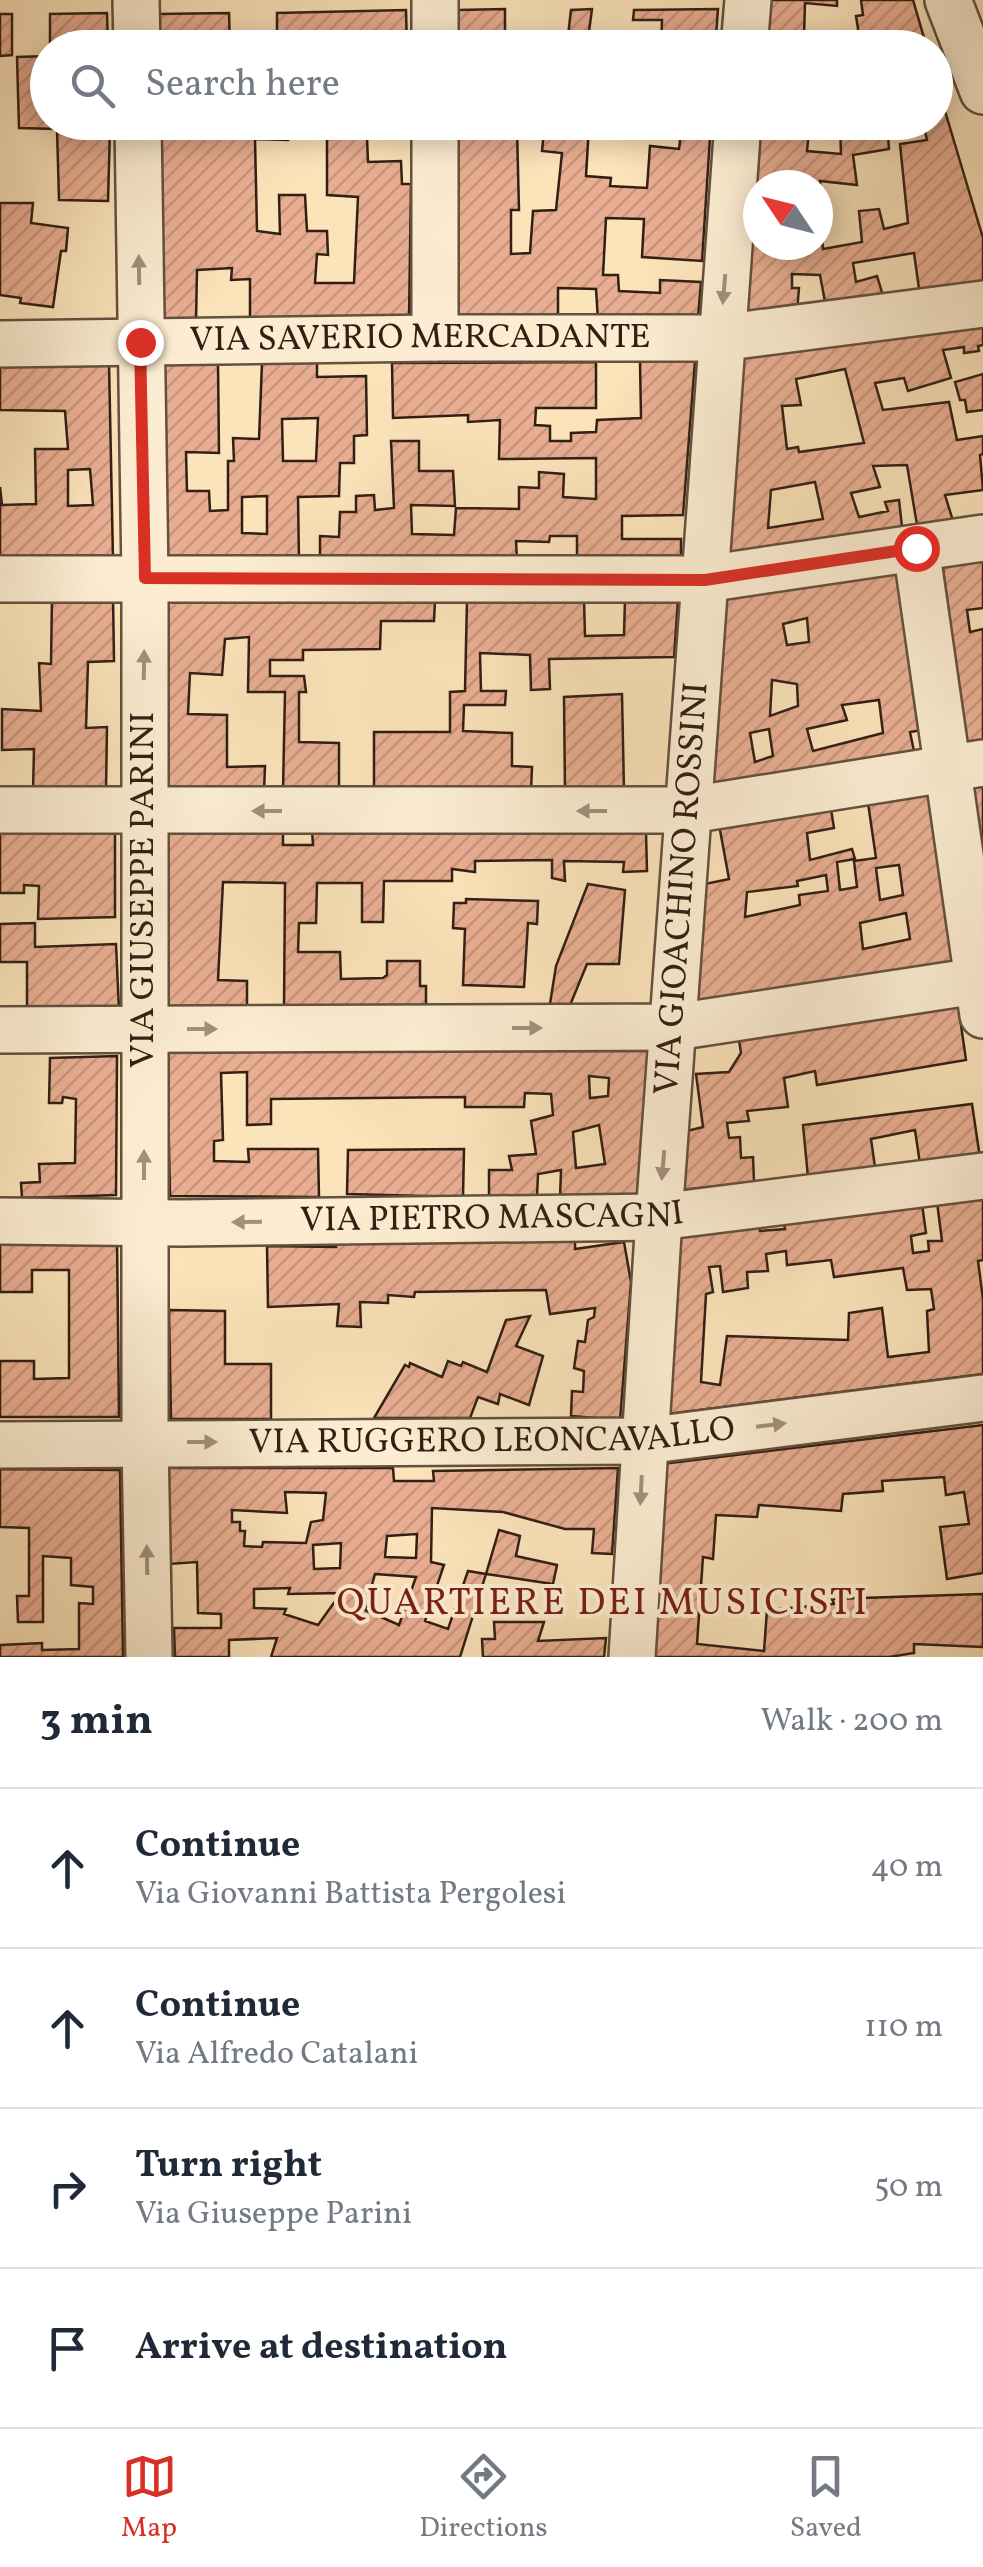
<!DOCTYPE html>
<html lang="en">
<head>
<meta charset="utf-8">
<style>
  body { margin:0; font-family:Vollkorn,serif; background:#f2f2f3; color:#1f2937 }
  .compass { position:absolute; left:743px; top:170px; width:90px; height:90px; border-radius:50%; background:#fff; box-shadow:0 5px 25px #0003; rotate:305deg }
  .stop { position:absolute; width:30px; height:30px; margin:-22px; border:8px solid #d93025; border-radius:50%; background:#fff }
  .stop.end { background:#d93025; border-color:#fff; box-shadow:0 2px 10px #0008 }
  .list { margin:0; padding:0; list-style:none }
  h2 { display:flex; justify-content:space-between; align-items:center; height:130px; margin:0; padding:0 40px; font-size:42px }
  h2 small { font-size:32px; font-weight:400; color:#747a83 }
  .list li { display:grid; grid-template-columns:65px 1fr auto; gap:30px; align-items:center; box-sizing:border-box; height:160px; padding:0 40px; border-top:2px solid #e0e1e3 }
  .list b { display:block; font-size:38px; white-space:nowrap }
  .list p { margin:0; font-size:32px; white-space:nowrap; color:#747a83 }
  .list em { font-size:32px; font-style:normal; color:#747a83 }
  .icon { flex:none; width:55px; height:55px; fill:none; stroke:currentColor; stroke-width:2; stroke-linecap:round; stroke-linejoin:round }
  .map { position:relative; flex:none; width:983px; height:1657px; overflow:hidden }
  .search { position:absolute; background:#fff; box-shadow:0 5px 25px #0003; left:30px; right:30px; top:30px; height:110px; display:flex; align-items:center; gap:25px; box-sizing:border-box; padding:0 35px; border-radius:55px; color:#747a83; font-size:38px }
  .sheet { height:770px; background:#fff }
  nav { display:flex; justify-content:space-around; align-items:center; box-sizing:border-box; height:140px; border-top:2px solid #e0e1e3; background:#fff; font-size:28px; color:#747a83 }
  nav a { display:grid; justify-items:center; gap:5px }
  nav .on { color:#d93025 }
  .map>svg:first-child { display:block }
  .building { fill:url(#building-hatch); stroke:#321f14; stroke-width:2.5; fill-rule:evenodd }
  .lines { fill:none; stroke-linecap:round; stroke-linejoin:round }
  .minor-casing { stroke:#64503e; stroke-width:50 }
  .minor { stroke:#fcedd2; stroke-width:45 }
  .oneway { fill:#a1907c }
  .route { stroke:#d93025; stroke-width:12 }
  .labels { text-anchor:middle; dominant-baseline:central; stroke-width:8; stroke-linejoin:round; paint-order:stroke }
  .street-label { font-size:35px; fill:#321f14; stroke:#fcedd2 }
  .neighbourhood-label { font-size:38px; letter-spacing:2.5px; fill:#7a1f14; stroke:#fcedd2 }
</style>
</head>
<body>
<div class="map">
<svg width="983" height="1657" viewBox="0 0 983 1657">
  <defs>
    <pattern id="building-hatch" width="6" height="6" patternUnits="userSpaceOnUse" patternTransform="scale(2.5)"><rect width="6" height="6" fill="#e9ae92"/><path d="M-1 1l2-2M0 6l6-6M5 7l2-2" fill="none" stroke="#c8957d"/></pattern>
  </defs>
  <rect width="100%" height="100%" fill="#fbe3ba"/>
  <filter id="stains"><feTurbulence type="fractalNoise" baseFrequency=".002" numOctaves="4"/><feColorMatrix values="0 0 0 0 .2 0 0 0 0 .09 0 0 0 0 .02 0 0 0 .5 -.17"/></filter>
  <radialGradient id="worn" r=".72"><stop offset=".6" stop-color="#630" stop-opacity="0"/><stop offset="1" stop-color="#630" stop-opacity=".3"/></radialGradient>
  <g class="building">
    <path d="M 764,0 L 837,0 L 837,6 L 805,3 L 804,35 L 840,38 L 842,48 L 761,48 Z"/>
    <path d="M 861,0 L 913,0 L 927,48 L 861,48 L 856,16 L 863,15 Z"/>
    <path d="M 505,9 L 505,31 L 568,36 L 571,10 L 592,9 L 588,39 L 597,39 L 597,48 L 458,48 L 458,10 Z"/>
    <path d="M 718,9 L 715,48 L 661,48 L 662,20 L 633,20 L 634,10 Z"/>
    <path d="M 406,10 L 407,48 L 277,48 L 277,13 Z"/>
    <path d="M 107,13 L 108,48 L 50,48 L 50,14 Z"/>
    <path d="M 229,13 L 230,48 L 158,48 L 158,14 Z"/>
    <path d="M 0,14 L 12,14 L 12,55 L 0,56 Z"/>
    <path d="M 48,56 L 48,122 L 92,122 L 92,129 L 110,129 L 108,201 L 59,200 L 57,129 L 19,128 L 17,57 Z"/>
    <path d="M 936,81 L 983,238 L 983,285 L 920,296 L 914,253 L 853,263 L 856,282 L 877,276 L 884,299 L 826,307 L 820,275 L 792,274 L 792,288 L 799,288 L 797,312 L 741,321 L 756,122 L 810,122 L 807,151 L 841,154 L 840,122 L 887,122 L 889,149 L 853,155 L 857,185 L 820,181 L 821,204 L 818,204 L 818,185 L 758,185 L 758,245 L 818,245 L 818,239 L 822,239 L 823,249 L 862,242 L 859,211 L 879,209 L 884,229 L 908,223 L 900,144 L 927,140 L 923,122 L 936,122 Z"/>
    <path d="M 159,122 L 288,122 L 288,140 L 255,139 L 257,231 L 280,234 L 279,195 L 305,195 L 307,231 L 327,231 L 328,255 L 317,254 L 315,283 L 354,283 L 358,197 L 327,195 L 327,139 L 367,138 L 368,162 L 401,161 L 402,184 L 411,184 L 409,321 L 250,323 L 250,279 L 231,280 L 232,268 L 197,270 L 196,322 L 161,322 Z"/>
    <path d="M 499,122 L 634,122 L 634,129 L 589,126 L 586,176 L 611,178 L 610,186 L 647,188 L 650,146 L 679,149 L 681,133 L 660,131 L 661,122 L 711,122 L 702,261 L 642,257 L 644,219 L 606,218 L 603,275 L 618,275 L 619,291 L 660,293 L 660,280 L 701,282 L 698,318 L 598,320 L 596,289 L 558,288 L 558,323 L 454,323 L 456,128 L 465,127 L 464,134 L 499,134 ZM 517,129 L 544,132 L 542,151 L 562,153 L 556,210 L 533,211 L 530,253 L 511,254 L 511,210 L 519,210 Z"/>
    <path d="M 0,203 L 33,203 L 31,223 L 68,228 L 66,251 L 61,251 L 53,307 L 20,303 L 21,298 L 0,295 Z"/>
    <path d="M 983,318 L 983,345 L 978,346 L 979,351 L 964,353 L 964,347 L 943,350 L 951,378 L 908,391 L 904,378 L 875,383 L 883,410 L 949,402 L 957,440 L 983,436 L 983,454 L 980,455 L 983,490 L 945,495 L 953,521 L 917,525 L 907,465 L 873,466 L 880,487 L 851,493 L 859,517 L 888,511 L 885,502 L 899,500 L 902,527 L 727,556 L 740,353 ZM 845,369 L 864,443 L 799,452 L 798,447 L 787,449 L 782,406 L 801,405 L 796,379 ZM 815,482 L 823,519 L 768,528 L 771,490 Z"/>
    <path d="M 317,361 L 317,377 L 366,376 L 367,435 L 354,436 L 354,463 L 340,463 L 339,496 L 298,497 L 299,560 L 163,560 L 160,365 L 218,364 L 219,453 L 186,452 L 187,491 L 209,491 L 210,511 L 228,510 L 228,461 L 234,461 L 233,438 L 259,439 L 262,363 ZM 318,418 L 316,461 L 283,461 L 282,419 ZM 267,496 L 267,534 L 242,533 L 242,497 Z"/>
    <path d="M 640,361 L 695,361 L 683,515 L 622,516 L 622,539 L 681,539 L 681,559 L 577,560 L 577,536 L 550,536 L 549,542 L 516,541 L 517,560 L 320,559 L 320,536 L 339,537 L 340,512 L 356,512 L 356,496 L 374,495 L 375,510 L 394,508 L 391,441 L 419,441 L 419,471 L 453,471 L 455,506 L 411,505 L 412,534 L 454,535 L 456,508 L 519,509 L 519,487 L 539,488 L 539,472 L 564,474 L 563,497 L 596,499 L 596,458 L 499,459 L 500,420 L 468,422 L 468,415 L 393,418 L 392,363 L 596,362 L 596,408 L 536,408 L 535,425 L 550,426 L 550,441 L 571,441 L 571,433 L 596,432 L 597,420 L 641,418 Z"/>
    <path d="M 109,363 L 113,559 L 0,559 L 0,487 L 2,505 L 36,504 L 35,449 L 68,449 L 65,411 L 0,410 L 0,365 ZM 90,469 L 93,505 L 68,506 L 68,470 Z"/>
    <path d="M 983,374 L 983,410 L 967,412 L 965,400 L 960,400 L 955,382 Z"/>
    <path d="M 983,555 L 983,608 L 967,610 L 970,632 L 983,629 L 983,745 L 967,747 L 942,562 Z"/>
    <path d="M 900,568 L 923,730 L 910,732 L 915,756 L 711,788 L 724,595 ZM 807,618 L 809,642 L 787,645 L 783,624 ZM 772,680 L 797,684 L 798,706 L 770,716 ZM 879,700 L 883,733 L 813,751 L 807,729 L 847,720 L 842,705 ZM 769,729 L 773,756 L 755,762 L 750,733 Z"/>
    <path d="M 52,596 L 113,596 L 114,661 L 88,662 L 86,728 L 107,727 L 106,790 L 33,790 L 34,749 L 2,750 L 2,709 L 41,711 L 39,663 L 51,664 Z"/>
    <path d="M 163,599 L 435,600 L 434,621 L 381,621 L 380,649 L 303,650 L 303,660 L 270,660 L 270,676 L 304,676 L 306,692 L 299,692 L 299,742 L 339,743 L 339,791 L 283,791 L 285,692 L 248,692 L 249,637 L 225,639 L 222,675 L 190,673 L 188,714 L 227,715 L 227,767 L 265,766 L 264,791 L 164,792 Z"/>
    <path d="M 584,599 L 585,636 L 624,635 L 625,599 L 678,600 L 674,657 L 549,659 L 550,689 L 531,690 L 530,655 L 480,653 L 481,691 L 506,691 L 505,705 L 464,705 L 463,731 L 512,733 L 512,766 L 532,767 L 531,792 L 374,791 L 374,732 L 450,732 L 450,692 L 465,691 L 467,600 Z"/>
    <path d="M 622,694 L 624,791 L 565,792 L 564,697 Z"/>
    <path d="M 983,777 L 983,842 L 978,843 L 969,779 Z"/>
    <path d="M 930,787 L 955,961 L 696,1007 L 705,884 L 729,879 L 718,819 L 830,803 L 834,828 L 807,833 L 810,860 L 852,849 L 855,859 L 837,862 L 840,890 L 857,887 L 854,861 L 876,858 L 867,796 ZM 899,865 L 903,895 L 880,900 L 876,868 ZM 826,875 L 828,891 L 799,895 L 800,905 L 745,917 L 747,892 L 798,886 L 797,881 ZM 906,913 L 910,939 L 863,949 L 860,923 Z"/>
    <path d="M 312,830 L 646,832 L 647,871 L 623,872 L 624,862 L 564,861 L 565,881 L 552,878 L 552,860 L 475,861 L 475,872 L 452,869 L 452,881 L 384,881 L 383,922 L 362,922 L 362,883 L 317,883 L 316,923 L 299,923 L 298,952 L 340,952 L 341,979 L 383,978 L 387,975 L 387,961 L 420,961 L 420,986 L 426,986 L 426,1012 L 284,1009 L 285,883 L 223,882 L 218,980 L 247,981 L 247,1012 L 168,1012 L 166,832 L 283,832 L 283,845 L 313,845 Z"/>
    <path d="M 0,831 L 115,832 L 115,917 L 38,919 L 39,886 L 24,885 L 24,893 L 0,893 Z"/>
    <path d="M 588,884 L 625,890 L 619,964 L 587,964 L 568,1010 L 549,1010 L 556,966 Z"/>
    <path d="M 466,899 L 538,901 L 537,924 L 528,923 L 524,987 L 463,985 L 465,929 L 453,928 L 454,903 L 466,903 Z"/>
    <path d="M 35,923 L 35,947 L 116,944 L 119,1010 L 27,1010 L 27,962 L 0,962 L 0,924 Z"/>
    <path d="M 958,1004 L 966,1060 L 817,1085 L 815,1071 L 784,1078 L 788,1107 L 747,1111 L 749,1121 L 727,1123 L 729,1138 L 740,1137 L 741,1158 L 753,1157 L 754,1182 L 681,1190 L 687,1131 L 703,1127 L 696,1074 L 729,1072 L 741,1053 L 739,1040 Z"/>
    <path d="M 167,1051 L 648,1051 L 637,1197 L 560,1198 L 561,1170 L 538,1174 L 537,1197 L 489,1197 L 489,1170 L 512,1170 L 509,1156 L 536,1154 L 531,1121 L 553,1115 L 551,1094 L 525,1093 L 524,1107 L 465,1107 L 465,1097 L 271,1099 L 271,1124 L 247,1125 L 247,1072 L 221,1073 L 223,1140 L 214,1141 L 214,1161 L 249,1162 L 248,1149 L 318,1149 L 319,1197 L 170,1196 ZM 589,1076 L 609,1078 L 608,1096 L 590,1098 ZM 599,1125 L 605,1164 L 576,1168 L 573,1132 Z"/>
    <path d="M 117,1056 L 116,1195 L 22,1198 L 21,1183 L 40,1182 L 39,1164 L 75,1163 L 76,1099 L 63,1097 L 62,1103 L 49,1103 L 50,1058 Z"/>
    <path d="M 972,1104 L 980,1158 L 920,1164 L 915,1130 L 871,1139 L 875,1167 L 808,1177 L 803,1125 Z"/>
    <path d="M 464,1149 L 463,1197 L 347,1194 L 348,1150 Z"/>
    <path d="M 983,1197 L 983,1260 L 978,1261 L 983,1299 L 983,1374 L 668,1414 L 681,1234 L 759,1222 L 760,1231 L 785,1229 L 783,1220 L 922,1204 L 926,1233 L 911,1236 L 913,1253 L 929,1251 L 928,1241 L 942,1241 L 937,1202 ZM 786,1251 L 787,1265 L 831,1260 L 834,1277 L 903,1268 L 907,1290 L 931,1289 L 934,1309 L 927,1311 L 929,1352 L 888,1357 L 882,1308 L 849,1313 L 848,1340 L 727,1336 L 720,1385 L 701,1382 L 706,1294 L 713,1292 L 709,1267 L 720,1266 L 723,1292 L 748,1288 L 747,1272 L 768,1271 L 766,1254 Z"/>
    <path d="M 117,1238 L 119,1417 L 0,1417 L 0,1361 L 34,1361 L 34,1379 L 69,1378 L 69,1270 L 32,1270 L 32,1292 L 0,1292 L 0,1239 Z"/>
    <path d="M 336,1238 L 575,1239 L 575,1249 L 624,1242 L 631,1282 L 620,1420 L 571,1416 L 572,1391 L 583,1392 L 584,1371 L 574,1368 L 578,1341 L 585,1342 L 588,1320 L 594,1317 L 595,1308 L 550,1314 L 546,1290 L 415,1292 L 414,1297 L 388,1295 L 388,1303 L 360,1302 L 361,1327 L 337,1326 L 339,1304 L 268,1307 L 267,1246 L 336,1247 Z"/>
    <path d="M 169,1310 L 225,1311 L 225,1364 L 271,1364 L 271,1419 L 171,1419 Z"/>
    <path d="M 530,1316 L 516,1346 L 543,1356 L 529,1405 L 500,1394 L 498,1404 L 478,1397 L 470,1418 L 374,1418 L 405,1365 L 409,1367 L 410,1363 L 442,1377 L 448,1361 L 461,1366 L 463,1362 L 487,1372 L 506,1320 Z"/>
    <path d="M 983,1425 L 983,1573 L 947,1579 L 940,1527 L 969,1524 L 964,1492 L 946,1495 L 944,1477 L 882,1481 L 883,1491 L 843,1494 L 841,1511 L 759,1505 L 757,1517 L 716,1515 L 713,1559 L 703,1557 L 697,1644 L 764,1651 L 767,1610 L 834,1604 L 832,1599 L 983,1594 L 983,1647 L 914,1644 L 914,1653 L 889,1657 L 650,1657 L 662,1464 Z"/>
    <path d="M 169,1468 L 393,1468 L 394,1481 L 434,1481 L 433,1471 L 618,1468 L 612,1554 L 592,1553 L 594,1529 L 565,1529 L 503,1512 L 432,1508 L 431,1562 L 444,1565 L 425,1621 L 448,1629 L 468,1571 L 486,1574 L 460,1657 L 271,1657 L 277,1638 L 229,1640 L 229,1657 L 175,1657 L 174,1628 L 221,1628 L 221,1614 L 198,1613 L 197,1562 L 169,1564 ZM 285,1492 L 326,1493 L 323,1520 L 311,1522 L 306,1543 L 263,1542 L 262,1547 L 244,1546 L 245,1531 L 240,1531 L 240,1522 L 232,1522 L 232,1510 L 287,1513 ZM 417,1534 L 416,1558 L 385,1557 L 387,1536 ZM 341,1543 L 340,1568 L 314,1569 L 313,1545 ZM 375,1574 L 416,1577 L 399,1625 L 365,1610 ZM 290,1588 L 288,1594 L 341,1593 L 318,1625 L 284,1614 L 286,1609 L 254,1608 L 254,1589 Z"/>
    <path d="M 0,1469 L 120,1470 L 123,1657 L 0,1657 L 0,1645 L 42,1643 L 42,1650 L 79,1649 L 79,1603 L 93,1604 L 93,1587 L 71,1585 L 71,1558 L 43,1556 L 43,1622 L 18,1622 L 17,1596 L 29,1596 L 29,1528 L 0,1527 Z"/>
    <path d="M 499,1530 L 520,1536 L 516,1556 L 557,1565 L 553,1584 L 486,1574 Z"/>
    <path d="M 494,1622 L 544,1622 L 538,1641 L 606,1638 L 604,1657 L 483,1657 L 482,1639 L 495,1639 Z"/>
  </g>
  <g class="lines">
    <g class="minor-casing">
      <g id="minor">
        <path d="M 136,0 L 137,48"/>
        <path d="M 948,0 L 983,91"/>
        <path d="M 435,48 L 435,0"/>
        <path d="M 744,48 L 748,0"/>
        <path d="M 138,122 L 145,578 L 145,1442 L 149,1657"/>
        <path d="M 435,338 L 435,122"/>
        <path id="s1" d="M 0,344 L 435,338 L 720,338 L 983,304"/>
        <path d="M 916,548 L 983,1015"/>
        <path d="M 0,579 L 705,579 L 983,538"/>
        <path d="M 0,810 L 690,810 L 983,763"/>
        <path d="M 0,1030 L 675,1027 L 983,980"/>
        <path id="s2" d="M 0,1221 L 181,1223 L 659,1217 L 983,1176"/>
        <path id="s3" d="M 0,1445 L 644,1441 L 983,1398"/>
        <path id="s4" d="M 632,1657 L 659,1217 L 738,122"/>
      </g>
    </g>
    <use href="#minor" class="minor"/>
  </g>
  <defs><path id="oneway-solid" d="M-6-.8H1V-3.2L6.5 0L1 3.2V.8H-6Z" transform="scale(2.5)"/></defs>
  <g class="oneway">
    <use href="#oneway-solid" transform="translate(139 270) rotate(-91)"/>
    <use href="#oneway-solid" transform="translate(724 289) rotate(95)"/>
    <use href="#oneway-solid" transform="translate(144 665) rotate(-89)"/>
    <use href="#oneway-solid" transform="translate(267 811) rotate(180)"/>
    <use href="#oneway-solid" transform="translate(592 811) rotate(180)"/>
    <use href="#oneway-solid" transform="translate(527 1028)"/>
    <use href="#oneway-solid" transform="translate(202 1029)"/>
    <use href="#oneway-solid" transform="translate(144 1165) rotate(-90)"/>
    <use href="#oneway-solid" transform="translate(663 1165) rotate(95)"/>
    <use href="#oneway-solid" transform="translate(247 1222) rotate(179)"/>
    <use href="#oneway-solid" transform="translate(771 1425) rotate(-7)"/>
    <use href="#oneway-solid" transform="translate(202 1442)"/>
    <use href="#oneway-solid" transform="translate(641 1490) rotate(93)"/>
    <use href="#oneway-solid" transform="translate(147 1560) rotate(-91)"/>
  </g>
  <g class="lines">
    <path class="route" d="M 140,342 L 145,578 L 705,580 L 916,548"/>
  </g>
  <g class="labels">
    <g class="street-label">
      <text stroke="none"><textPath href="#s1" startOffset="420">VIA SAVERIO MERCADANTE</textPath></text>
      <text transform="translate(144 890) rotate(-90)">VIA GIUSEPPE PARINI</text>
      <text stroke="none"><textPath href="#s4" startOffset="770">VIA GIOACHINO ROSSINI</textPath></text>
      <text stroke="none"><textPath href="#s2" startOffset="492">VIA PIETRO MASCAGNI</textPath></text>
      <text stroke="none"><textPath href="#s3" startOffset="492">VIA RUGGERO LEONCAVALLO</textPath></text>
    </g>
    <g class="neighbourhood-label">
      <text x="603" y="1604">QUARTIERE DEI MUSICISTI</text>
    </g>
  </g>
  <rect width="100%" height="100%" filter="url(#stains)"/>
  <rect width="100%" height="100%" fill="url(#worn)"/>
</svg>
<svg class="compass" viewBox="-18 -18 36 36"><path d="M0-13l5 13h-10z" fill="#e53935"/><path d="M0 13l5-13h-10z" fill="#747a83"/></svg>
<div class="stop" style="left:916px;top:548px"></div>
<div class="stop end" style="left:140px;top:342px"></div>
<div class="search"><svg class="icon" aria-label="search" viewBox="0 0 24 24"><circle cx="10" cy="10" r="6"/><path d="M15 15l6 6"/></svg>Search here</div>
</div>
<section class="sheet">
<h2>3 min<small>Walk · 200 m</small></h2>
<ul class="list">
<li><svg class="icon" aria-label="ahead" viewBox="0 0 24 24"><path d="M12 20V5M6 11l6-6 6 6"/></svg><div><b>Continue</b><p>Via Giovanni Battista Pergolesi</p></div><em>40 m</em></li>
<li><svg class="icon" aria-label="ahead" viewBox="0 0 24 24"><path d="M12 20V5M6 11l6-6 6 6"/></svg><div><b>Continue</b><p>Via Alfredo Catalani</p></div><em>110 m</em></li>
<li><svg class="icon" aria-label="right" viewBox="0 0 24 24"><path d="M7 20v-9h11M14 6l5 5-5 5"/></svg><div><b>Turn right</b><p>Via Giuseppe Parini</p></div><em>50 m</em></li>
<li><svg class="icon" aria-label="arrive" viewBox="0 0 24 24"><path d="M6 21V4h12l-3 4 3 4H6"/></svg><div><b>Arrive at destination</b></div></li>
</ul>
</section>
<nav>
<a class="on"><svg class="icon" aria-label="map" viewBox="0 0 24 24"><path d="M3 6l6-2 6 2 6-2v14l-6 2-6-2-6 2zM9 4v14M15 6v14"/></svg>Map</a>
<a><svg class="icon" aria-label="directions" viewBox="0 0 24 24"><path d="M12 3l9 9-9 9-9-9zM9 14v-3h6M13 9l2 2-2 2"/></svg>Directions</a>
<a><svg class="icon" aria-label="saved" viewBox="0 0 24 24"><path d="M7 4h10v16l-5-4-5 4z"/></svg>Saved</a>
</nav>
</body>
</html>
